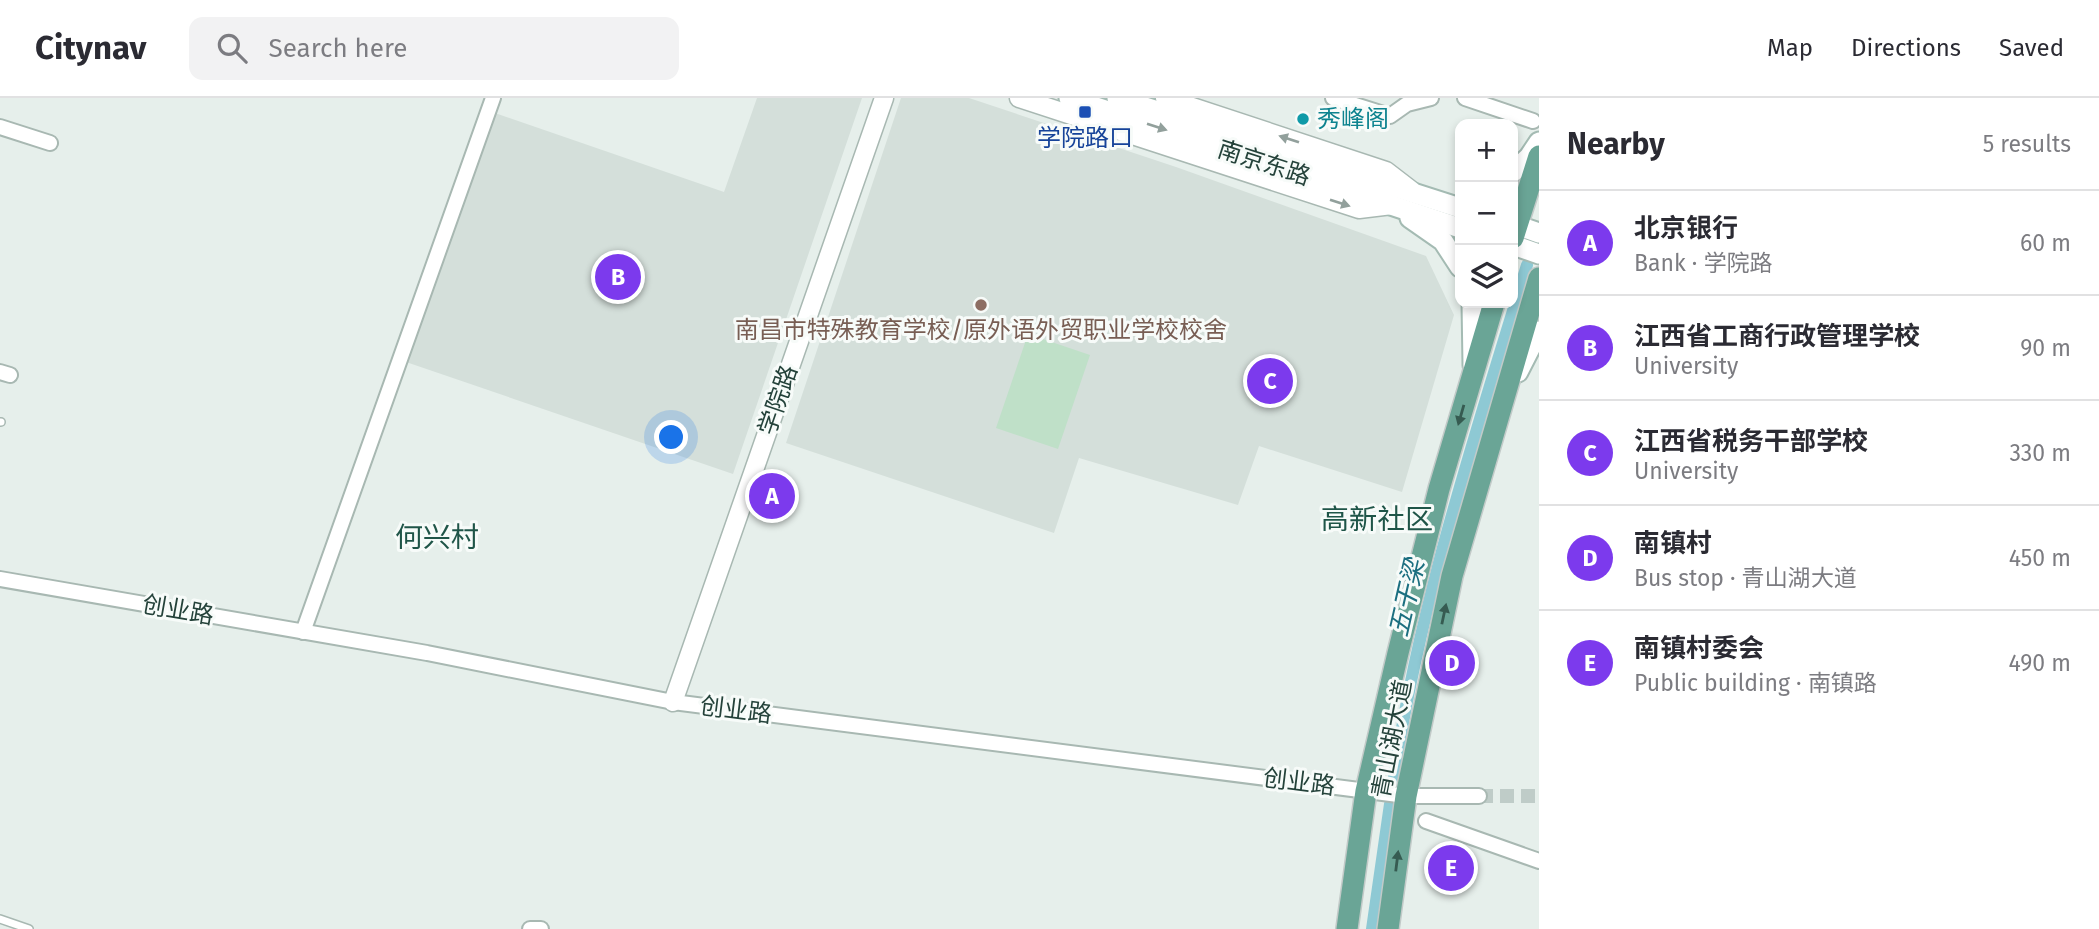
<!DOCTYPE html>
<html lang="en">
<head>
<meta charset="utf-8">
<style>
  body { margin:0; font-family:"Fira Sans","Noto Sans SC",sans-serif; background:#f2f2f3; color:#2b2b33 }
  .controls { position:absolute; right:21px; top:21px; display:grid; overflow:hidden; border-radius:14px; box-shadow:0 4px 10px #0003 }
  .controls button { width:63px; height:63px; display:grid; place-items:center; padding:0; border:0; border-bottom:2px solid #e1e1e2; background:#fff; color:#2b2b33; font:35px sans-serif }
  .you { position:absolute; left:672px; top:340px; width:24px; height:24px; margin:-18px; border:5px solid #fff; border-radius:50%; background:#1a73e8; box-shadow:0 0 0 10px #1a73e833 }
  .badge { display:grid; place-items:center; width:46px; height:46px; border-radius:50%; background:#7c3aed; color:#fff; font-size:23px; font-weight:700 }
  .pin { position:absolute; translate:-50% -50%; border:4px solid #fff; box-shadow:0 2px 7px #0006 }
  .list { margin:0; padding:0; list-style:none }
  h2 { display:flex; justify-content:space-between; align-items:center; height:91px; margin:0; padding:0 28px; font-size:30px }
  h2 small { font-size:23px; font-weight:400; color:#7c7c81 }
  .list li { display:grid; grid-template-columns:46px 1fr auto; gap:21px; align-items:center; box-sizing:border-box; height:105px; padding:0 28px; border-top:2px solid #e1e1e2 }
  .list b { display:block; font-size:26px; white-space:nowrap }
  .list p { margin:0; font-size:23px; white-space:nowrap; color:#7c7c81 }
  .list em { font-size:23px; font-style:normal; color:#7c7c81 }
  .icon { flex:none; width:38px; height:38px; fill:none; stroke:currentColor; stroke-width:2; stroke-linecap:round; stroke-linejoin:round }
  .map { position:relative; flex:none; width:1539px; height:831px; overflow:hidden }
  header { display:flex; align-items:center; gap:42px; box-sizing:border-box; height:98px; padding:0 35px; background:#fff; border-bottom:2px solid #e1e1e2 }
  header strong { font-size:33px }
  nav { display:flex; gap:38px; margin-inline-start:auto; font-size:24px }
  .search { width:490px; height:63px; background:#f2f2f3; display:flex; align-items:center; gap:18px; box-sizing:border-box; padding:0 24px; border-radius:14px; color:#7c7c81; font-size:26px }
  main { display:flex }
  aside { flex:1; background:#fff }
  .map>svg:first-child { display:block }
  .built { fill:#d4dfda }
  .green { fill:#bfe0c8 }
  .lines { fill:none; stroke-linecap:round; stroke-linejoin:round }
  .canal { stroke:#8ec9d4; stroke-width:12 }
  .minor-tunnel { stroke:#bfccc8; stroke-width:14; stroke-dasharray:14 7; stroke-linecap:butt }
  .service-casing { stroke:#a8b8b2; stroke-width:10 }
  .minor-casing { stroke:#a8b8b2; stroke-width:18 }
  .tertiary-casing { stroke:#a8b8b2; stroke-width:21 }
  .secondary-casing { stroke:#a4bbb3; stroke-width:23 }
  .primary-casing { stroke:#c2cac8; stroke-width:24 }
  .service { stroke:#fff; stroke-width:7 }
  .minor { stroke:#fff; stroke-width:14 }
  .tertiary { stroke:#fff; stroke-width:18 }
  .secondary { stroke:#fff; stroke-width:19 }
  .primary { stroke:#6aa596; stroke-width:21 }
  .oneway { fill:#92a09c }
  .oneway2 { fill:#365b51 }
  .transit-dot { fill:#1a4fb4; stroke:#f7fbf9; stroke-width:2.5 }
  .culture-dot { fill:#0f9aa8; stroke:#f7fbf9; stroke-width:2.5 }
  .education-dot { fill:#8d6e63; stroke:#f7fbf9; stroke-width:2.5 }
  .labels { text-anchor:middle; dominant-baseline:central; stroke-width:6; stroke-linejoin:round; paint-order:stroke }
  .culture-label { font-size:24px; fill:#0d838f; stroke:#f7fbf9; text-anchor:start }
  .transit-label { font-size:24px; fill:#164399; stroke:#f7fbf9 }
  .street-label { font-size:24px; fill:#24423a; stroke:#f7fbf9 }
  .education-label { font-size:24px; fill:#785e54; stroke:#f7fbf9 }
  .water-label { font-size:26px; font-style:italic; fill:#1c6f80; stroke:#f7fbf9 }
  .quarter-label { font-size:28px; fill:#1f5548; stroke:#f7fbf9 }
</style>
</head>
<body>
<header>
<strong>Citynav</strong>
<div class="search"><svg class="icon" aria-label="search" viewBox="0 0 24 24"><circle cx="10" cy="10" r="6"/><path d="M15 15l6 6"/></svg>Search here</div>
<nav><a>Map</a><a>Directions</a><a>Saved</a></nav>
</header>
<main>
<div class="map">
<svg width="1539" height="831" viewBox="0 0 1539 831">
  <rect width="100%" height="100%" fill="#e6efeb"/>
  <g class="built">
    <path d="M 757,0 L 862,0 L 733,376 L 406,264 L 492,14 L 724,94 Z"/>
    <path d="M 901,0 L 969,0 L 1176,69 L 1426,158 L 1454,217 L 1402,394 L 1259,348 L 1238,407 L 1079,360 L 1054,435 L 786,345 Z"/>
  </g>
  <path class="green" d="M 1028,236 L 1090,257 L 1058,351 L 996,330 Z"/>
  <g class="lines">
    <g class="canal">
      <path d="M 1393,686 C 1418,509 1475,338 1527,167"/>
      <path d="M 1372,831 L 1390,706"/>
    </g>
    <path class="minor-tunnel" d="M 1479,698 L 1539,698"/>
    <g class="service-casing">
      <g id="service">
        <path d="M 0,324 L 1,324"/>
        <path d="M 0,821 L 29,831"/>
      </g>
    </g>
    <g class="minor-casing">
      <g id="minor">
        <path d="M 1333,0 L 1390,18 L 1407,6 L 1431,0"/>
        <path d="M 1465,0 L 1533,23"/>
        <path d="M 0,29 L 50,45"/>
        <path d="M 0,274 L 10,277"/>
        <path d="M 0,481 L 427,555 L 673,604 L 1406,698 L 1479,698"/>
        <path d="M 303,534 L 493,0"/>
        <path d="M 1426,723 L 1539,763"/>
        <path d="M 530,831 L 541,831"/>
      </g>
    </g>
    <g class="tertiary-casing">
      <g id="tertiary">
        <path d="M 1019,0 L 1359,111 L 1392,107"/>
        <path d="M 1165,0 L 1386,73 L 1412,93"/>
        <path d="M 673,604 L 884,0"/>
      </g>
    </g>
    <g class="secondary-casing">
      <g id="secondary">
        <path d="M 1069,0 L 1460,130"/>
        <path d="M 1117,0 L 1460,110"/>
        <path d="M 1513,74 L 1529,59 L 1539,44"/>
        <path d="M 1410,120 L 1443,143 L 1460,169"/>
        <path d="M 1513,126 L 1539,135"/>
        <path d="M 1513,147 L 1539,156"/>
        <path d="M 1472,205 L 1473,267"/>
        <path d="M 1518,274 L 1539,233"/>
      </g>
    </g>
    <g class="primary-casing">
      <g id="primary">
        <path d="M 1513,140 L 1539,58"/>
        <path d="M 1347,831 L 1366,693 L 1398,555 L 1439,391 L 1494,205"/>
        <path d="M 1388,831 L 1406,698 L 1452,478 L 1539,180"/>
      </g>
    </g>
    <use href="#service" class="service"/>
    <use href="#minor" class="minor"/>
    <use href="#tertiary" class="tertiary"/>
    <use href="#secondary" class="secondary"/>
    <use href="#primary" class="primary"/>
  </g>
  <defs><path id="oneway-solid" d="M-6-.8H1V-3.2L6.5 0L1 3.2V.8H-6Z" transform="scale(1.75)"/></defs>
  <g class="oneway">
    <use href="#oneway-solid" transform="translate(1157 29) rotate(18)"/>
    <use href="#oneway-solid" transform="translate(1289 41) rotate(-162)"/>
    <use href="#oneway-solid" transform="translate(1340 105) rotate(18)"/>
  </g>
  <g class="oneway2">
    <use href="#oneway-solid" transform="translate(1461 317) rotate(106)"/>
    <use href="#oneway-solid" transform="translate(1444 516) rotate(-78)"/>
    <use href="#oneway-solid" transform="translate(1397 763) rotate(-83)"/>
  </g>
  <rect class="transit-dot" x="1078" y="7" width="14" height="14" rx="3.5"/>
  <circle class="culture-dot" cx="1303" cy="21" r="7"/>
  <circle class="education-dot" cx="981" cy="207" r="7"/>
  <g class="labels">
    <g class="culture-label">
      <text x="1317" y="21">秀峰阁</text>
    </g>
    <g class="transit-label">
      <text x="1085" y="40">学院路口</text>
    </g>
    <g class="street-label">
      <text transform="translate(1264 65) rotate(18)">南京东路</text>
      <text transform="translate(778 302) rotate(-71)">学院路</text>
      <text transform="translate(178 512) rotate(10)">创业路</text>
      <text transform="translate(736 612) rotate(7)">创业路</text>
      <text transform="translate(1392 641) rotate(-79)">青山湖大道</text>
      <text transform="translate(1299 684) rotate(7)">创业路</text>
    </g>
    <g class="education-label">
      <text x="981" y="232">南昌市特殊教育学校/原外语外贸职业学校校舍</text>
    </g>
    <g class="water-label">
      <text transform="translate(1407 500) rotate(-77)">五干梁</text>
    </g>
    <g class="quarter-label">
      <text x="1377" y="421">高新社区</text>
      <text x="437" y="439">何兴村</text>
    </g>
  </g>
</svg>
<div class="controls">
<button>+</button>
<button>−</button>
<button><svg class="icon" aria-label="layers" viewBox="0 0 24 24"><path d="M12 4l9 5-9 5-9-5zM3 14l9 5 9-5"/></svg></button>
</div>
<div class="you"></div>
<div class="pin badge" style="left:772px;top:398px">A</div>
<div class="pin badge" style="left:618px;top:179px">B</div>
<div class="pin badge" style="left:1270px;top:283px">C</div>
<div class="pin badge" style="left:1452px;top:565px">D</div>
<div class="pin badge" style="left:1451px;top:770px">E</div>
</div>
<aside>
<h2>Nearby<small>5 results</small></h2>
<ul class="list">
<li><span class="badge">A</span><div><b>北京银行</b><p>Bank · 学院路</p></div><em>60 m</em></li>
<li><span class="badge">B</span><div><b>江西省工商行政管理学校</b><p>University</p></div><em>90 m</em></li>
<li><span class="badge">C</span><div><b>江西省税务干部学校</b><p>University</p></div><em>330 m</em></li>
<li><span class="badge">D</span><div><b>南镇村</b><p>Bus stop · 青山湖大道</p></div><em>450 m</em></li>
<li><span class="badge">E</span><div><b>南镇村委会</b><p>Public building · 南镇路</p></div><em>490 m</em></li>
</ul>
</aside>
</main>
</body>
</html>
